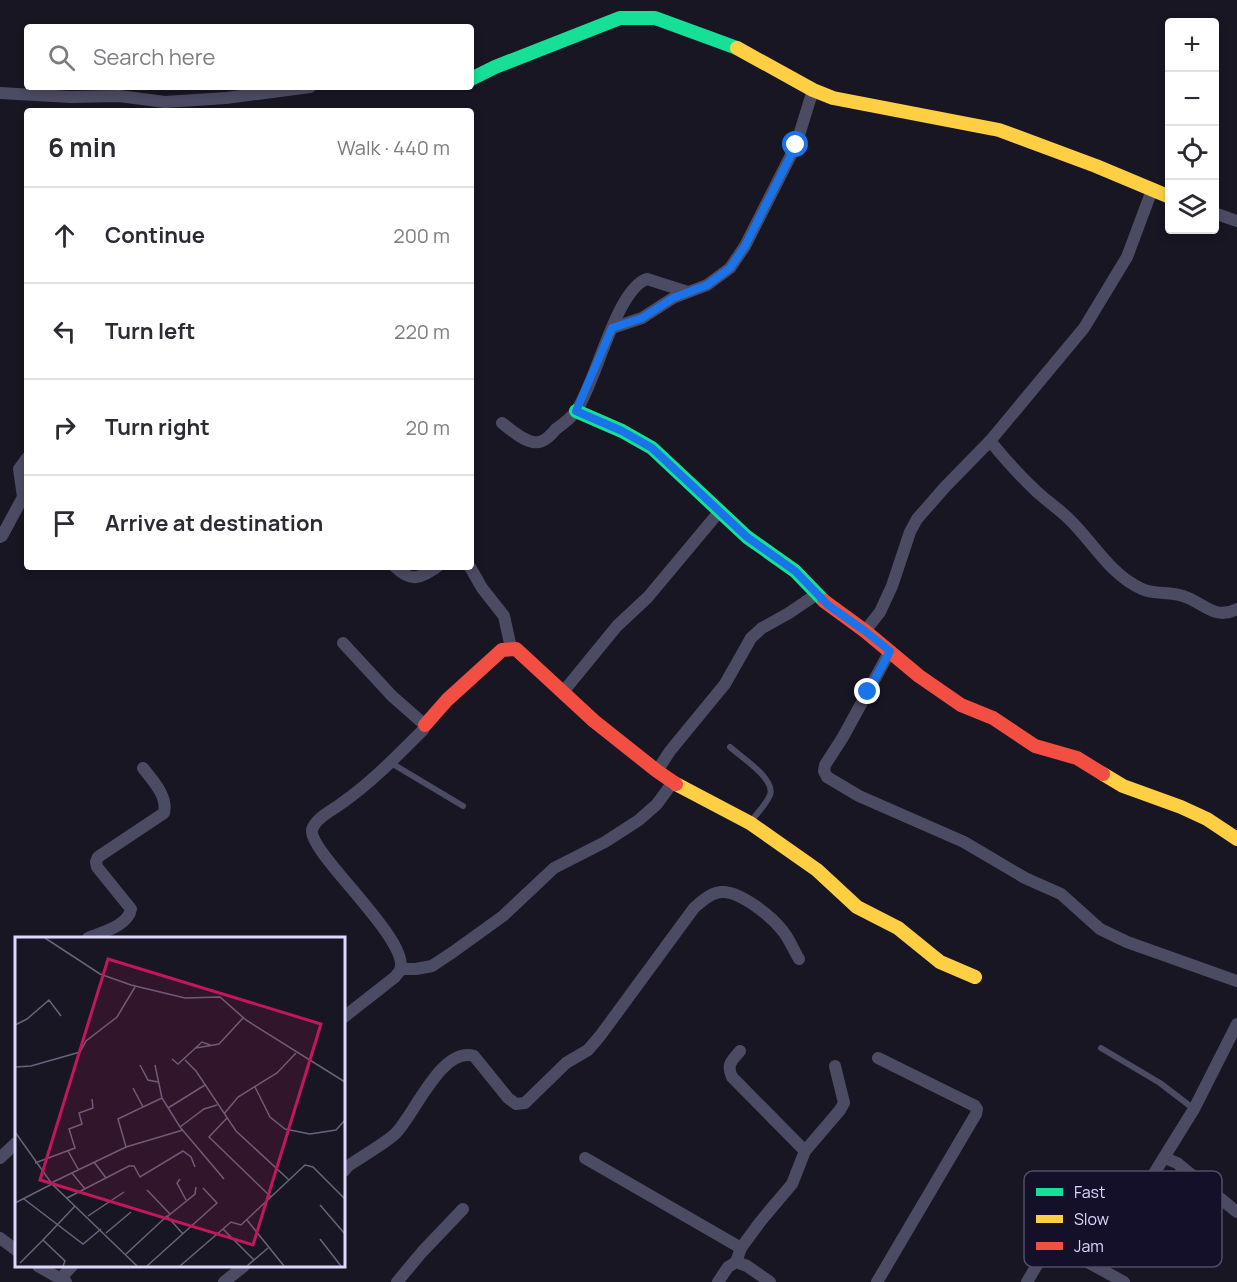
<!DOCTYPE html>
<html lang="en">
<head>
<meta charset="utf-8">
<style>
  body { margin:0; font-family:Manrope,sans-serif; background:#f2f2f3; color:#2b2b33 }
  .controls { position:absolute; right:18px; top:18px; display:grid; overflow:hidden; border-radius:6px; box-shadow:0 3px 9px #0003 }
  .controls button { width:54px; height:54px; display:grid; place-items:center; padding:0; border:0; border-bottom:2px solid #e1e1e2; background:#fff; color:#2b2b33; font:30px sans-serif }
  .stop { position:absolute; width:18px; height:18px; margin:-14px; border:4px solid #1a73e8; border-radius:50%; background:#fff }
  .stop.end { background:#1a73e8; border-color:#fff; box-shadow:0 2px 6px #0008 }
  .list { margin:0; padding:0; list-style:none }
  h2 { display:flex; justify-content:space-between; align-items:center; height:78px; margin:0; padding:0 24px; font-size:26px }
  h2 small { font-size:20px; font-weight:400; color:#7c7c81 }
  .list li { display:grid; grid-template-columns:39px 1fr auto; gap:18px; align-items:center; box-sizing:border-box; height:96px; padding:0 24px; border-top:2px solid #e1e1e2 }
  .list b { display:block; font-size:22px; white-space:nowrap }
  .list em { font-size:20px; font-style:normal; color:#7c7c81 }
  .icon { flex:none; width:33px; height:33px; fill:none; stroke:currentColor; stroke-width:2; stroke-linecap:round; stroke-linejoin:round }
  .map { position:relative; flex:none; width:1237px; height:1282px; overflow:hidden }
  .search { position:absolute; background:#fff; box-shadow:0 3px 9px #0003; left:24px; top:24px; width:450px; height:66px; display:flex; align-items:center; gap:15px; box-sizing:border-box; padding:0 21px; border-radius:6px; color:#7c7c81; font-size:22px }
  .panel { position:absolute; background:#fff; box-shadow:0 3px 9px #0003; left:24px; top:108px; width:450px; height:462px; border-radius:6px }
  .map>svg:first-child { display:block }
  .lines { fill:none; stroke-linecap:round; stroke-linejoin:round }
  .lane { stroke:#4c4b64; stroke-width:6 }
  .street { stroke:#4c4b64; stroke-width:12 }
  .fast { stroke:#16e098; stroke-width:14 }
  .slow { stroke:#ffcf43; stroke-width:14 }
  .jam { stroke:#f24e42; stroke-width:14 }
  .route { stroke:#1a73e8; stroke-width:8 }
  .inset-road { fill:none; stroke:#67647b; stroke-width:1.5 }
  .view { fill:#c2185b; fill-opacity:0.15; stroke:#c2185b; stroke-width:3 }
  .inset-edge { fill:none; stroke:#ddd8ff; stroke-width:3 }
  .key { fill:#151029; stroke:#514c69; stroke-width:1.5 }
  .key-label { font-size:16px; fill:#ddd8ff }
</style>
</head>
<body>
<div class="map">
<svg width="1237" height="1282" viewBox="0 0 1237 1282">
  <rect width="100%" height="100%" fill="#181623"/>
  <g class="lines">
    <g class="lane">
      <path d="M 730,747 C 741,757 776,779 770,795 C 766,805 756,814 750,823"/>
      <path d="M 391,763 L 463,806"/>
      <path d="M 1101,1048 L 1160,1083 L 1194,1109"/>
    </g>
    <g class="street">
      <path d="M 0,93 L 71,97 L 119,96 L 165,102 L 226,98 L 310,87"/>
      <path d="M 1214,213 L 1237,221"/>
      <path d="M 612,328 L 642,318 L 673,298 L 707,285 L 730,268 L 745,246 L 796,145 L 813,90"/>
      <path d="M 502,423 C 511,430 522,440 533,442 C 543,444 550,436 556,429 C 563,424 571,418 576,411 C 596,383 616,289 647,279 L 688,292"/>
      <path d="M 990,441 C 1004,458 1018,474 1034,489 C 1045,500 1058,508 1069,519 C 1093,542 1110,575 1142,589 C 1155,595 1169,591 1183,596 C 1203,602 1214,621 1237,609"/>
      <path d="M 0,537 L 2,536 L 23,497 L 19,469 L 27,458"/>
      <path d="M 395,567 C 412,583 419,578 437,567"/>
      <path d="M 470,567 L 482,588 L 504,616 L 511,648"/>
      <path d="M 865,631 L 880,612 L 892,586 L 910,532 L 917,519 L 945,487 L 990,441 L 1084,328 L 1127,257 L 1152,190"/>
      <path d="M 343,643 L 392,696 L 425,725 L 423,730 C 398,755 372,782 342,803 C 333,810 315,818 312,830 C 308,852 412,941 400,970 C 399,973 396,975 395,977 L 344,1017"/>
      <path d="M 890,651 L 843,737 L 825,765 L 824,771 L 827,777 L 859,796 L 964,842 L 1025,878 L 1061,894 L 1100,929 L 1127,942 L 1237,981"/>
      <path d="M 563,692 L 617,626 L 648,597 L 719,512"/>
      <path d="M 657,771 L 670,751 L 725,684 L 751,638 L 762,628 L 789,613 L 817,594"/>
      <path d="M 88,938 C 102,932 128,926 131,909 L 97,867 L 96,862 L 98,857 L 164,813 C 168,796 153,781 143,768"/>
      <path d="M 401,969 L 416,969 L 432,966 L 453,952 L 503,916 L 554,868 L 605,842 L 639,820 L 657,804 L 673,782"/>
      <path d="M 740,1051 C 732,1061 726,1064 732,1077 L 805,1151"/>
      <path d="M 0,1158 L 16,1143"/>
      <path d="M 585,1158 L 741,1248"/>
      <path d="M 1165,1158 L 1177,1163 L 1237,1212"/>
      <path d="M 344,1171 L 348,1166 C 361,1157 384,1144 395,1134 C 414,1116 441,1046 474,1056 L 508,1098 L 516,1104 L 525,1103 L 566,1063 L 588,1050 L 600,1036 L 694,908 C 702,901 711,892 723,892 C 741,892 771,916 782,930 C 789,938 793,949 799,959"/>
      <path d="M 0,1238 L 16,1250"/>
      <path d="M 1051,1242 L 1124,1282"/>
      <path d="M 736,1262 L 741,1248 L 760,1222 L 792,1184 L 805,1151 L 840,1110 L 844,1103 L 835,1066"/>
      <path d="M 38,1266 L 66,1282"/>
      <path d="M 61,1278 L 72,1266"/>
      <path d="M 224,1282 L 244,1266"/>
      <path d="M 397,1282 L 422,1252 L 463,1209"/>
      <path d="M 718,1282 L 728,1267 L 736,1262 L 747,1266 L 770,1282"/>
      <path d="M 877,1282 L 976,1114 L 977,1109 L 975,1106 L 878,1058"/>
      <path d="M 1027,1282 L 1066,1215 L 1083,1192 L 1090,1191 L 1127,1202 L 1140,1196 L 1194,1109 L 1237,1024"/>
    </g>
    <g class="fast">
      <path d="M 471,79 L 495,67 L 620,18 L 655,18 L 737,48"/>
      <path d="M 576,411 L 622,431 L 652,448 L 747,537 L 795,571 L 824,601"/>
    </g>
    <g class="slow">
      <path d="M 737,48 L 813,90 L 833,98 L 999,130 L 1096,166 L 1170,197"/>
      <path d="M 1103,774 L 1123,786 L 1181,807 L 1207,819 L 1237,839"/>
      <path d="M 676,784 L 750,823 L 817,870 L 857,907 L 898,928 L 940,962 L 975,977"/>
    </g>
    <g class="jam">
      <path d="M 824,601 L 865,631 L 919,676 L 961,705 L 993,718 L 1035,746 L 1077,758 L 1103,774"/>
      <path d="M 425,725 L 447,700 L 502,650 L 516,649 L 594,721 L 657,771 L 676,784"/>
    </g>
  </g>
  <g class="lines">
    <path class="route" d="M 796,145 L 745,246 L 730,268 L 707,285 L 673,298 L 642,318 L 612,328 L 576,411 L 622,431 L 652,448 L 747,537 L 795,571 L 828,605 L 865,631 L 890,651 L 868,692"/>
  </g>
  <g transform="translate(15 937)">
    <rect width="330" height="330" fill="#181623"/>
    <path class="inset-road" d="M 30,1 L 85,37 L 116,48 L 170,61 L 205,60 L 231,83 L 330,145M 0,88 L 12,82 L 34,63 L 46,79M 181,111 L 204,107 L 228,81M 157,122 L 163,127 L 187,105 L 195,108M 170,123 L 181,134 L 221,194 L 274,243M 125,128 L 133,143 L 143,145M 140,128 L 147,161M 0,130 L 16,129 L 65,115 L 71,104 L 102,80 L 120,50M 240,150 L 255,180 L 270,192 L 295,197 L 321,193 L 330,183M 128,170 L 147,161 L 165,190 L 209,242M 153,171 L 190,148M 209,177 L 223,160 L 262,136 L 281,116M 212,181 L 194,200 L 256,260M 165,190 L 189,172 L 202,168M 0,195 L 37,247 L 122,329M 111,210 L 168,193M 53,214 L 63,232M 79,225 L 91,241M 20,226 L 60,211 L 54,192 L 67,187 L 64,176 L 78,171 L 77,162M 57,236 L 70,252M 165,242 L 162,246 L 171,263M 36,246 L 111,210 L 103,182 L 128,170 L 118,151M 132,253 L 155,277M 52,261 L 114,229 L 119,229 L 125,240 L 168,214 L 176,220 L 180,230M 9,262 L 68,307 L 86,292M 0,266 L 37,247M 305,268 L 330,297M 73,279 L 109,255M 153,279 L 180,257 L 181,250M 232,283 L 269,329M 208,292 L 239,323M 91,296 L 116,275M 305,302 L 326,329M 111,317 L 152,279 L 168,297M 5,326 L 28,303M 48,329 L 50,324 L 28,303 L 60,269M 132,329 L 202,266 L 188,251M 165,329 L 216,285 L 226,288 L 290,228 L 298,230 L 330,262M 232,329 L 253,311"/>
    <path class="view" d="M 93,22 L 306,87 L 238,308 L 25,243 Z"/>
    <rect width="330" height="330" class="inset-edge"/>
  </g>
  <rect x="1024" y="1171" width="198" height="96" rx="9" class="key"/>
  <rect x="1036" y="1188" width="27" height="8" fill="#16e098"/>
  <rect x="1036" y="1215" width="27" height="8" fill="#ffcf43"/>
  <rect x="1036" y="1242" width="27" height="8" fill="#f24e42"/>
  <g class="key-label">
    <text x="1074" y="1198">Fast</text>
    <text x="1074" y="1225">Slow</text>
    <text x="1074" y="1252">Jam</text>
  </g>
</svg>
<div class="controls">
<button>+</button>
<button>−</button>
<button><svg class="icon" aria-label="locate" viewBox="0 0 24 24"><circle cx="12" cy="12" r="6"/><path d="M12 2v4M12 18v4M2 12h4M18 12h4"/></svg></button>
<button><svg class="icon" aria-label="layers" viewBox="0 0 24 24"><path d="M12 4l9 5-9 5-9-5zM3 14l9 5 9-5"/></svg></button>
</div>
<div class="stop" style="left:796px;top:145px"></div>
<div class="stop end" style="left:868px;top:692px"></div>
<div class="search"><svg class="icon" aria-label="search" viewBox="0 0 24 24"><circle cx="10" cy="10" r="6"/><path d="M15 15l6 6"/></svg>Search here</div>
<section class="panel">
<h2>6 min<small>Walk · 440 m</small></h2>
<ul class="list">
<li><svg class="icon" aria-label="ahead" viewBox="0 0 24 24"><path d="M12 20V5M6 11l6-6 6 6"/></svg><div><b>Continue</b></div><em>200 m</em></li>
<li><svg class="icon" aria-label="left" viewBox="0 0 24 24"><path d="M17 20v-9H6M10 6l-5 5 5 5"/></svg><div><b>Turn left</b></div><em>220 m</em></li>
<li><svg class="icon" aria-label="right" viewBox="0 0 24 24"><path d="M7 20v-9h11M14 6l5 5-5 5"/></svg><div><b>Turn right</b></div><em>20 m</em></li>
<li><svg class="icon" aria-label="arrive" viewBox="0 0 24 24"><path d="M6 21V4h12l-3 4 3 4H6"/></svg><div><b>Arrive at destination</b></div></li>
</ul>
</section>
</div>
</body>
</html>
